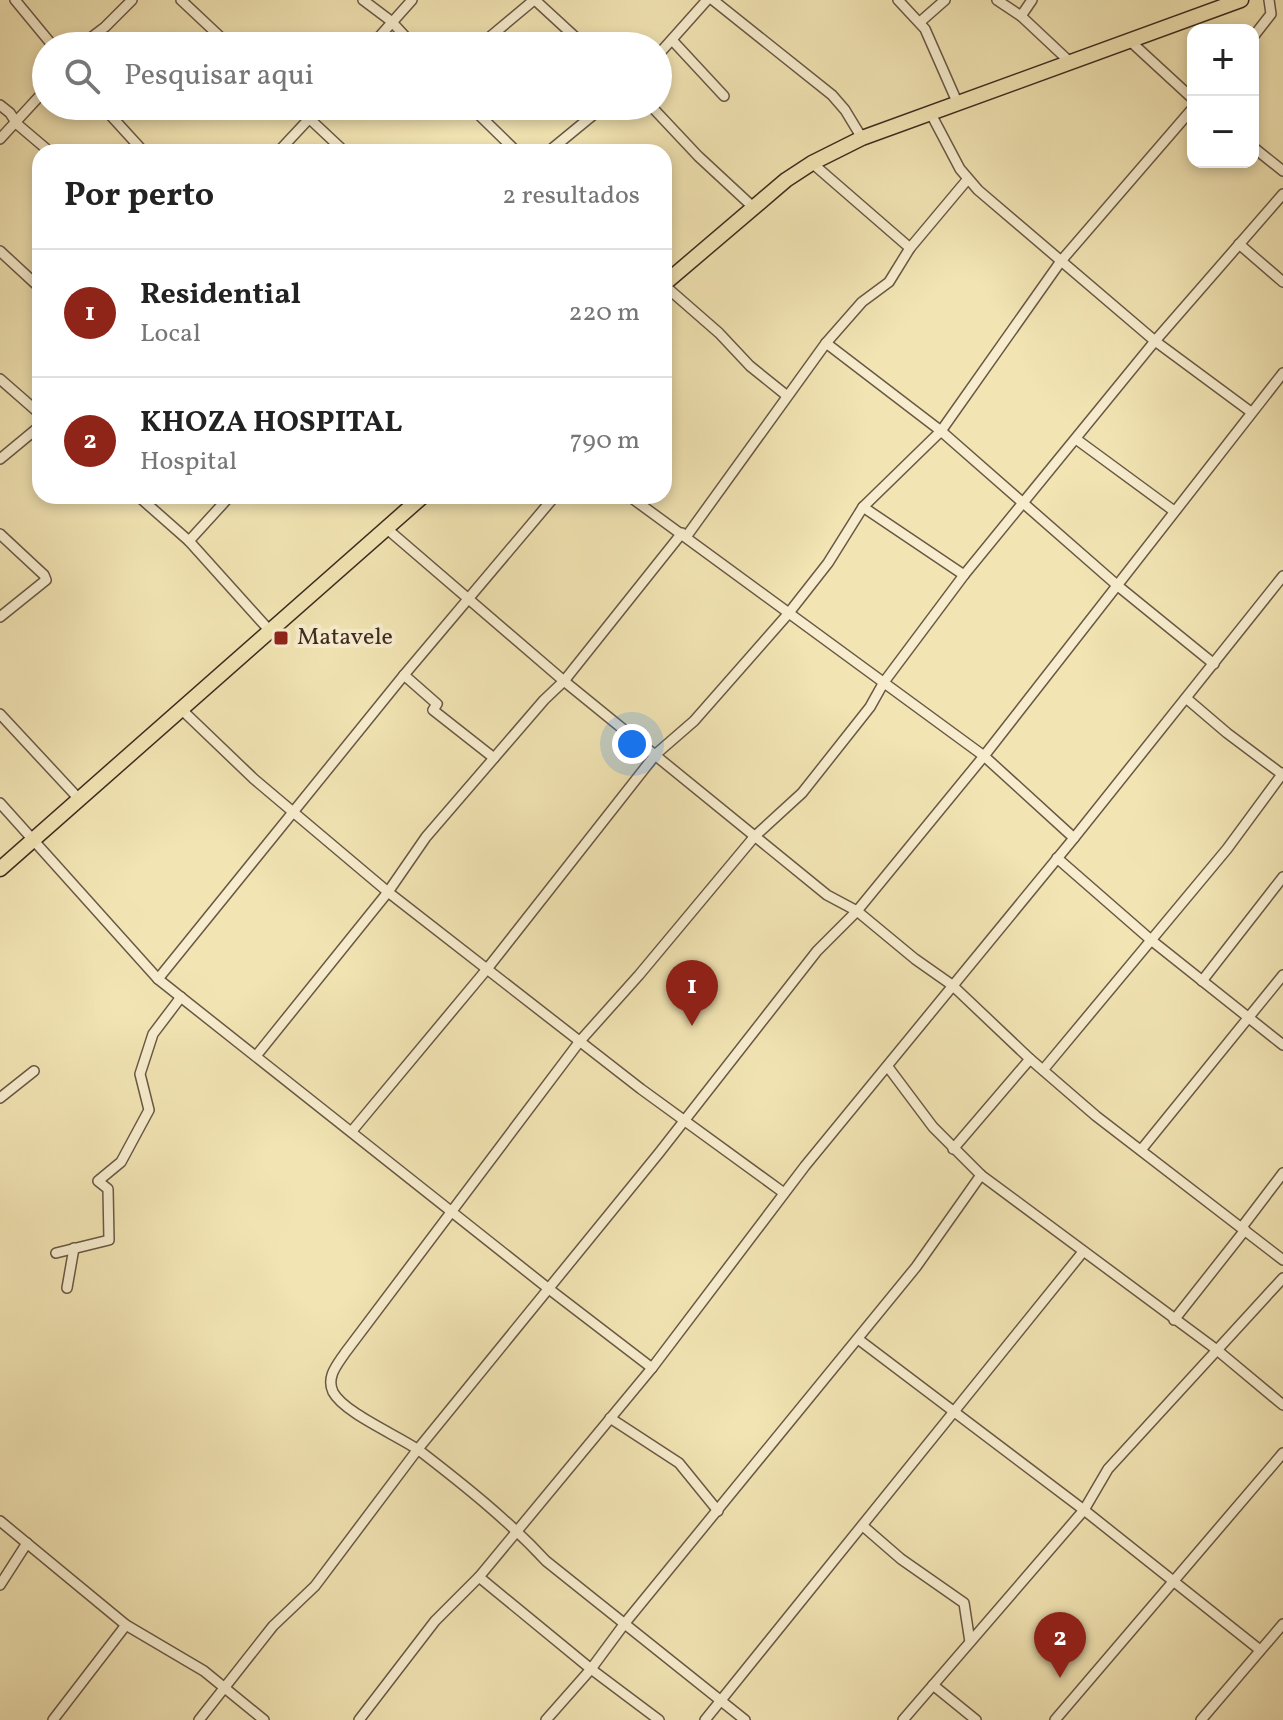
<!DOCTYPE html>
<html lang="pt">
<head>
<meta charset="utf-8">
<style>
  body { margin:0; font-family:Vollkorn,serif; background:#f2f2f2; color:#222 }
  .controls { position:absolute; right:24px; top:24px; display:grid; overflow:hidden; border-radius:16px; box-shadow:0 4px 12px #0003 }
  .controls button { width:72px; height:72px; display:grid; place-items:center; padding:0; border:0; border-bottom:2px solid #e0e0e0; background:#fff; color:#222; font:40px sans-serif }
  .you { position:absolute; left:632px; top:744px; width:28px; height:28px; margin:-20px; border:6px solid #fff; border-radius:50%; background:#1a73e8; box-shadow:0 0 0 12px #1a73e833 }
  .badge { display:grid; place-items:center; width:52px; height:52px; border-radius:50%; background:#8f2418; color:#fff; font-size:26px; font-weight:700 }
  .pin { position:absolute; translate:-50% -66px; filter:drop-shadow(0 2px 4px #0008) }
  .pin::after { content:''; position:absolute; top:42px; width:28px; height:24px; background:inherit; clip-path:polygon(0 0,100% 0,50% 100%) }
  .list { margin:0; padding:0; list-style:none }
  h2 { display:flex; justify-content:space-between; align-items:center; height:104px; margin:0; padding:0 32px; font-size:34px }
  h2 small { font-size:26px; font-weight:400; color:#767676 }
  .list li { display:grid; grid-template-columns:52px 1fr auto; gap:24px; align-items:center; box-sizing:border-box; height:128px; padding:0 32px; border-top:2px solid #e0e0e0 }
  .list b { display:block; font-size:30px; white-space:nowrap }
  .list p { margin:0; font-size:26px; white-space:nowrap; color:#767676 }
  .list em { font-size:26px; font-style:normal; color:#767676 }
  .icon { flex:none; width:44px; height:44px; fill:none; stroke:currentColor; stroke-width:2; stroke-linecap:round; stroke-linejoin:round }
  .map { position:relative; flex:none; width:1283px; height:1720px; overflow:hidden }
  .search { position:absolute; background:#fff; box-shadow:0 4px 12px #0003; left:32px; top:32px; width:640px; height:88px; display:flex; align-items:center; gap:20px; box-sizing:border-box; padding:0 28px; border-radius:44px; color:#767676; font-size:30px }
  .panel { position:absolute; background:#fff; box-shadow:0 4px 12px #0003; left:32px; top:144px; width:640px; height:360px; border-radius:24px }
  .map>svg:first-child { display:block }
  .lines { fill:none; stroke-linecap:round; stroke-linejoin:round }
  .minor-casing { stroke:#695845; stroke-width:12 }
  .trunk-casing { stroke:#3b2a20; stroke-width:17 }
  .minor { stroke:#f7edce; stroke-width:9 }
  .trunk { stroke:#f2e4b3; stroke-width:14 }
  .poi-dot { fill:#8f2418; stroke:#f7edce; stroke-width:3 }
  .labels { text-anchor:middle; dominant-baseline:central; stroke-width:8; stroke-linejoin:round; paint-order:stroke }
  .poi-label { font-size:24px; fill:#3b2a20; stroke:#f7edce; text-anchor:start }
</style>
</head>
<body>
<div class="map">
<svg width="1283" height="1720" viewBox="0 0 1283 1720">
  <rect width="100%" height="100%" fill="#f2e4b3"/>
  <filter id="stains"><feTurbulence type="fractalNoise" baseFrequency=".0025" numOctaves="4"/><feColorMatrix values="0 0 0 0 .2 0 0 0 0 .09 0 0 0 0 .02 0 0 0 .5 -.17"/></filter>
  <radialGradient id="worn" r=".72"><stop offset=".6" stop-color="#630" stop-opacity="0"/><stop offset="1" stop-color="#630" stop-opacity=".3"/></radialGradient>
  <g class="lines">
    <g class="minor-casing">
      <g id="minor">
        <path d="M 15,0 L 53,46"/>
        <path d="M 181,0 L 230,46"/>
        <path d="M 363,0 L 391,21 L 414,46"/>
        <path d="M 535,0 L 585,46"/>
        <path d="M 713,0 L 832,95 L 845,110 L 862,138"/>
        <path d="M 898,0 L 925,29 L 958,104"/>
        <path d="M 997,0 L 1021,16 L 1070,62"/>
        <path d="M 1021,16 L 1032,0"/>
        <path d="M 920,22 L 945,0"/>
        <path d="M 1253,37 L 1271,14 L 1269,0"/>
        <path d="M 672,40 L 724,96"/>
        <path d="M 1130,41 L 1193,99"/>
        <path d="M 80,46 L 105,27 L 132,0"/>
        <path d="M 371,46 L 412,0"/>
        <path d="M 479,46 L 534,0"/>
        <path d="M 658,55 L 707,0"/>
        <path d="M 0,105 L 10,113 L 17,124 L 50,152"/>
        <path d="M 102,106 L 144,152"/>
        <path d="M 296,106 L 345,152"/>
        <path d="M 470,106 L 517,152"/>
        <path d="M 651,106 L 698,156 L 753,207"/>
        <path d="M 931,114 L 960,169 L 978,190 L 1155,341 L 1251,412"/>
        <path d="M 0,139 L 46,89"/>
        <path d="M 1253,147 L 1283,171"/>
        <path d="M 278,152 L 321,106"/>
        <path d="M 548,152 L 604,106"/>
        <path d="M 812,163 L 910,248"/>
        <path d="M 1239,244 L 1283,282"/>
        <path d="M 0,251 L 40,288"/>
        <path d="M 664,285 L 719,333 L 750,366 L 786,395"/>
        <path d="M 826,343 L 941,431 L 1118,586 L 1214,664"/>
        <path d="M 0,379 L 40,414"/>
        <path d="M 1076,439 L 1174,511"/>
        <path d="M 0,459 L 40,426"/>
        <path d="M 138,496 L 189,541 L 270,631"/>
        <path d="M 629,496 L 984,756 L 1074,838"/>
        <path d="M 863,507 L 964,575"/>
        <path d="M 386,528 L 564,681 L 827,895 L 857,911 L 915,959 L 952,985 L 1030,1059 L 1096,1116 L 1283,1260"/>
        <path d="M 0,534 L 44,575 L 46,580 L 0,617"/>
        <path d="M 686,537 L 826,343 L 862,302 L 889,282 L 910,248 L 967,180"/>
        <path d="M 189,541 L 230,496"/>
        <path d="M 404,675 L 437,704 L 433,710 L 494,758"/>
        <path d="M 1186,698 L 1227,733 L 1283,775"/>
        <path d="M 181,709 L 254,779 L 388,892 L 641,1089 L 784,1193"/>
        <path d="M 0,714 L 80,800"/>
        <path d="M 0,803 L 158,979 L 549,1289 L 652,1368"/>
        <path d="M 1057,858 L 1151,940 L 1283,1045"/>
        <path d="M 158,979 L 404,675 L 555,496"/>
        <path d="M 1202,981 L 1283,877"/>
        <path d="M 256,1056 L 388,892 L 426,837 L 544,700 L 564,681 L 682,533"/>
        <path d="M 888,1067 L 933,1127 L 981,1175 L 1217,1350 L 1283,1405"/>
        <path d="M 1043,1070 L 1227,849 L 1283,773"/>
        <path d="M 0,1098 L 34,1071"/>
        <path d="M 352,1131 L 487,969 L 656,754 L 694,721 L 788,614 L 828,563 L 863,507 L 941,431 L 1061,261 L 1193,108"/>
        <path d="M 953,1149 L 1030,1059"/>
        <path d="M 1141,1150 L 1283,975"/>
        <path d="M 1242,1227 L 1283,1173"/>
        <path d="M 56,1253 L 109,1240 L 108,1189 L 98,1181 L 121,1162 L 149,1110 L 140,1074 L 153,1034 L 181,997"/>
        <path d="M 67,1288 L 74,1248"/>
        <path d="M 1174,1320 L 1245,1230"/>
        <path d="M 858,1339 L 1084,1510 L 1260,1650"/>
        <path d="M 610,1418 L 679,1463 L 718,1511"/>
        <path d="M 0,1521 L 126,1625 L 204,1671 L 264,1720"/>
        <path d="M 863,1526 L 901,1559 L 964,1603 L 970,1642"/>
        <path d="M 479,1577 L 591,1669 L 659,1720"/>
        <path d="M 0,1585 L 27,1543"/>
        <path d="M 933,1685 L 976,1720"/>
        <path d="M 53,1720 L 126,1625"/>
        <path d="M 199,1720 L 273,1626 L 315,1586 L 418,1449 L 659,1153 L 817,951 L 857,911 L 984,756 L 1283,373"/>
        <path d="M 359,1720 L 435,1621 L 479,1577 L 652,1368 L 805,1166 L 1074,838 L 1283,576"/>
        <path d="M 546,1720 L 591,1669 L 625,1623 L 916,1267 L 981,1175"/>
        <path d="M 705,1720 L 1082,1253"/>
        <path d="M 745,1720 L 546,1561 C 508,1520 464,1485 420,1451 C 399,1436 344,1413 333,1392 C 326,1377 337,1365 345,1353 L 580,1041 L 639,975 L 755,836 L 802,793 L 870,707 L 884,682 L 964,575 L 1155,341 L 1283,194"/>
        <path d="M 903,1720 L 1084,1510 L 1108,1469 L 1283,1278"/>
        <path d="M 1055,1720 L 1283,1453"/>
        <path d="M 1201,1720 L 1283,1624"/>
      </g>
    </g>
    <g class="trunk-casing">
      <g id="trunk">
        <path d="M 664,284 L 786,180 L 812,163 L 862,138 L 1241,0"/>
        <path d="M 0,869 L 423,496"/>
      </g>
    </g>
    <use href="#minor" class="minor"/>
    <use href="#trunk" class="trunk"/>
  </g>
  <rect class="poi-dot" x="273" y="630" width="16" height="16" rx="4"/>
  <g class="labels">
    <g class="poi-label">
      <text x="297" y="638">Matavele</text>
    </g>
  </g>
  <rect width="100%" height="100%" filter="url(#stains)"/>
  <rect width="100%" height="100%" fill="url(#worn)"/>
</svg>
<div class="controls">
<button>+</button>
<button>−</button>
</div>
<div class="you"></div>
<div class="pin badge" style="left:692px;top:1026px">1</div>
<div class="pin badge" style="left:1060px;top:1678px">2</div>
<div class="search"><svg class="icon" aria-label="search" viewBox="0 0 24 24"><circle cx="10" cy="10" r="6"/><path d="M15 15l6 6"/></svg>Pesquisar aqui</div>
<section class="panel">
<h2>Por perto<small>2 resultados</small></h2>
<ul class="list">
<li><span class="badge">1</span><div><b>Residential</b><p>Local</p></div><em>220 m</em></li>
<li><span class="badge">2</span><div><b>KHOZA HOSPITAL</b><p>Hospital</p></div><em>790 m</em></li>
</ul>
</section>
</div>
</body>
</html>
